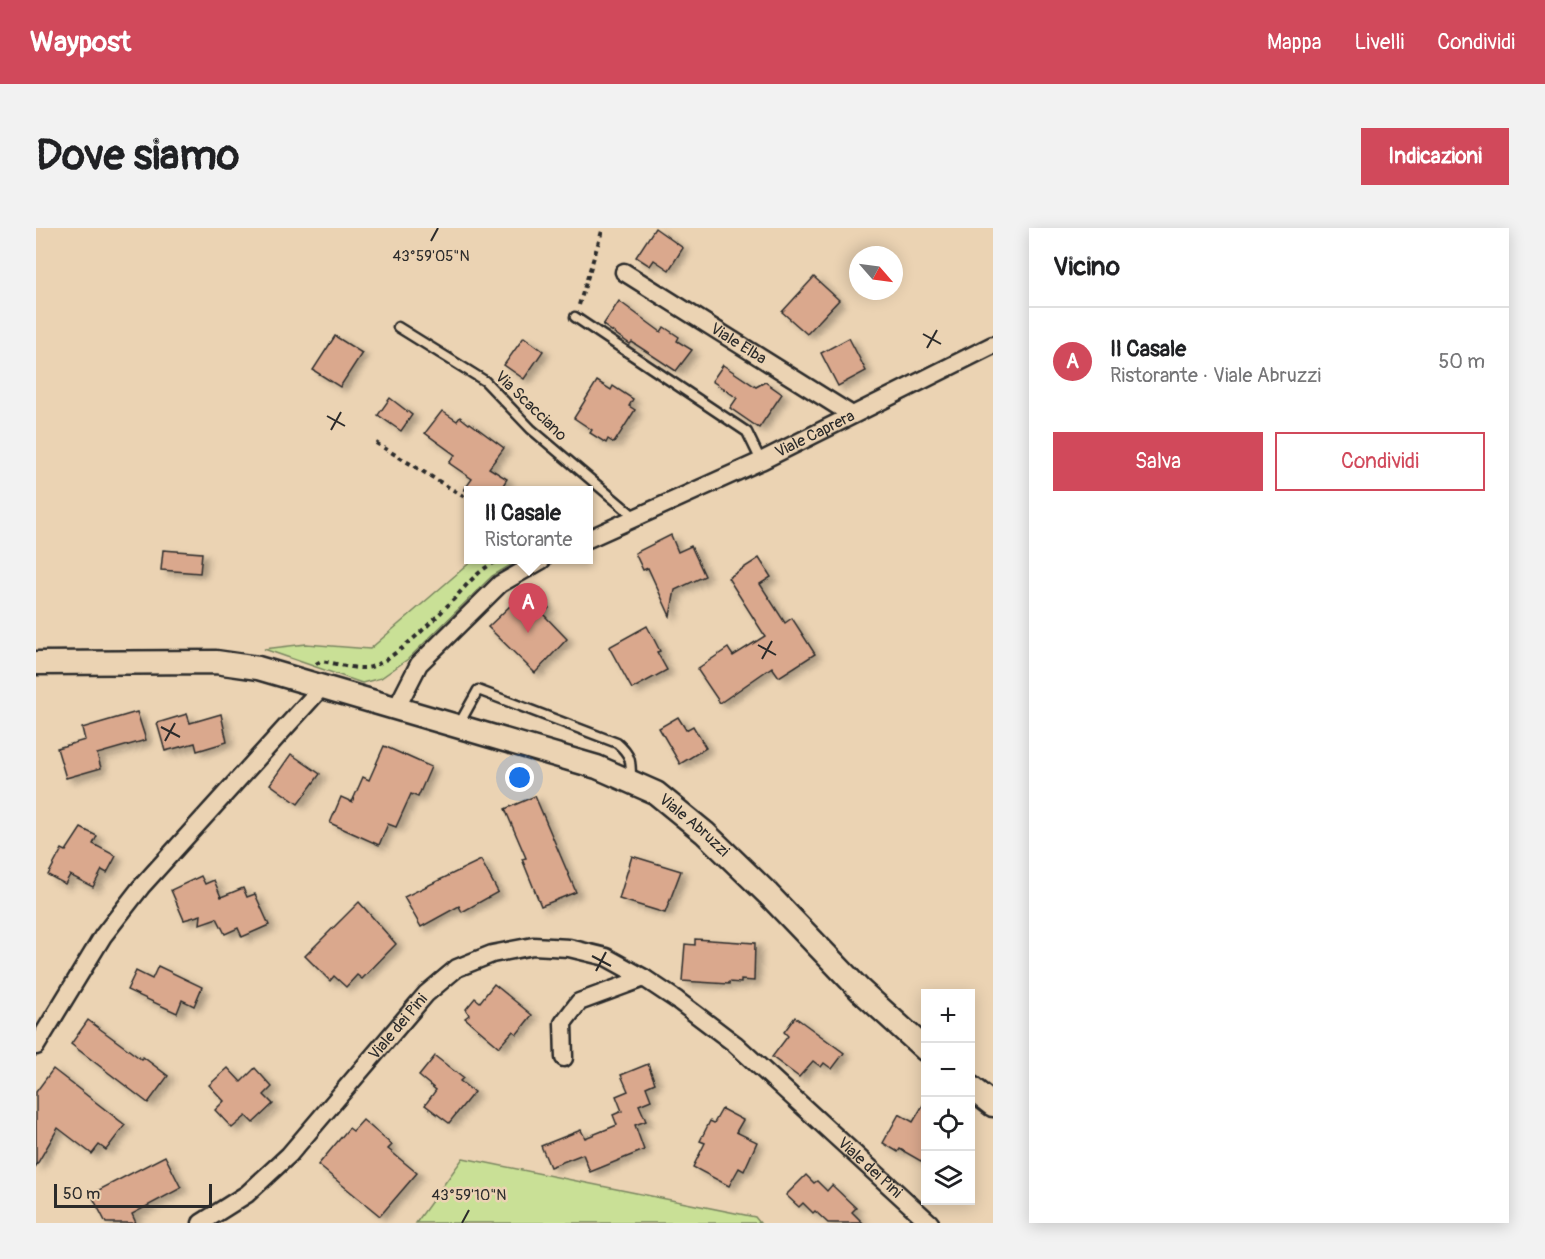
<!DOCTYPE html>
<html lang="it">
<head>
<meta charset="utf-8">
<style>
  body { margin:0; font-family:Pangolin,sans-serif; background:#f2f2f2; color:#202124 }
  .controls { position:absolute; right:18px; bottom:18px; display:grid; overflow:hidden; border-radius:0px; box-shadow:0 3px 15px #0003 }
  .controls button { width:54px; height:54px; display:grid; place-items:center; padding:0; border:0; border-bottom:2px solid #e0e0e0; background:#fff; color:#202124; font:30px sans-serif }
  .compass { position:absolute; left:813px; top:18px; width:54px; height:54px; border-radius:50%; background:#fff; box-shadow:0 3px 15px #0003; rotate:118deg }
  .scale { position:absolute; left:18px; bottom:15px; width:158px; box-sizing:border-box; padding-left:6px; border:3px solid #2b2b2b; border-top:0; font-size:16px; line-height:21px; white-space:nowrap; color:#2b2b2b; -webkit-text-stroke:4px #ebd3b3; paint-order:stroke }
  .you { position:absolute; left:484px; top:550px; width:21px; height:21px; margin:-15px; border:4px solid #fff; border-radius:50%; background:#1a73e8; box-shadow:0 0 0 9px #1a73e833 }
  .badge { display:grid; place-items:center; width:39px; height:39px; border-radius:50%; background:#d1495b; color:#fff; font-size:20px; font-weight:700 }
  .pin { position:absolute; translate:-50% -50px; filter:drop-shadow(0 2px 3px #0008) }
  .pin::after { content:''; position:absolute; top:32px; width:21px; height:18px; background:inherit; clip-path:polygon(0 0,100% 0,50% 100%) }
  .popup { position:absolute; left:428px; top:258px; width:129px; height:78px; box-sizing:border-box; display:grid; place-content:center; border-radius:0px; background:#fff; filter:drop-shadow(0 2px 4px #0005); font-size:20px; white-space:nowrap; color:#757577 }
  .popup b { font-size:22px; color:#202124 }
  .popup::after { content:''; position:absolute; left:50%; top:100%; margin-left:-12px; border:12px solid transparent; border-top-color:#fff }
  .list { margin:0; padding:0; list-style:none }
  h2 { display:flex; justify-content:space-between; align-items:center; height:78px; margin:0; padding:0 24px; font-size:26px }
  h2 small { font-size:20px; font-weight:400; color:#757577 }
  .list li { display:grid; grid-template-columns:39px 1fr auto; gap:18px; align-items:center; box-sizing:border-box; height:108px; padding:0 24px; border-top:2px solid #e0e0e0 }
  .list b { display:block; font-size:22px; white-space:nowrap }
  .list p { margin:0; font-size:20px; white-space:nowrap; color:#757577 }
  .list em { font-size:20px; font-style:normal; color:#757577 }
  .actions { display:flex; gap:12px; padding:18px 24px }
  .actions a { flex:1; padding:14px 0; border:2px solid #d1495b; border-radius:0px; text-align:center; font-size:21px; color:#d1495b }
  .actions .main { background:#d1495b; color:#fff }
  .icon { flex:none; width:33px; height:33px; fill:none; stroke:currentColor; stroke-width:2; stroke-linecap:round; stroke-linejoin:round }
  .map { position:relative; flex:none; width:957px; height:995px; overflow:hidden; border-radius:0px }
  header { display:flex; align-items:center; gap:36px; box-sizing:border-box; height:84px; padding:0 30px; background:#d1495b; color:#fff }
  header strong { font-size:28px }
  nav { display:flex; gap:33px; margin-inline-start:auto; font-size:21px }
  .intro { display:flex; align-items:center; justify-content:space-between; box-sizing:border-box; height:144px; padding:0 36px }
  h1 { margin:0; font-size:42px }
  .button { padding:15px 27px; border-radius:0px; background:#d1495b; color:#fff; font-size:21px; font-weight:700 }
  main { display:flex; gap:36px; padding:0 36px }
  aside { flex:1; background:#fff; border-radius:0px; box-shadow:0 3px 15px #0003 }
  .map>svg:first-child { display:block }
  .green { fill:#c9e096; stroke:#7a8660; stroke-width:1.5 }
  .building { fill:#daa88d; stroke:#2b2b2b; stroke-width:1.5; filter:url(#shadow) }
  .lines { fill:none; stroke-linecap:round; stroke-linejoin:round }
  .lane-casing { stroke:#2b2b2b; stroke-width:13 }
  .street-casing { stroke:#2b2b2b; stroke-width:21 }
  .secondary-casing { stroke:#2b2b2b; stroke-width:27 }
  .path { stroke:#2b2b2b; stroke-width:4; stroke-dasharray:4.5 4.5; stroke-linecap:butt }
  .lane { stroke:#ebd3b3; stroke-width:8 }
  .street { stroke:#ebd3b3; stroke-width:16 }
  .secondary { stroke:#ebd3b3; stroke-width:22 }
  .ticks { fill:none; stroke:#2b2b2b; stroke-width:2 }
  .labels { text-anchor:middle; dominant-baseline:central; stroke-width:5; stroke-linejoin:round; paint-order:stroke }
  .street-label { font-size:16px; fill:#2b2b2b; stroke:#ebd3b3 }
  .ticks-label { font-size:15px; text-anchor:middle; fill:#2b2b2b; stroke:#ebd3b3; stroke-width:5; stroke-linejoin:round; paint-order:stroke }
</style>
</head>
<body>
<header>
<strong>Waypost</strong>
<nav><a>Mappa</a><a>Livelli</a><a>Condividi</a></nav>
</header>
<div class="intro"><h1>Dove siamo</h1><a class="button">Indicazioni</a></div>
<main>
<div class="map">
<svg width="957" height="995" viewBox="0 0 957 995">
  <defs>
    <filter id="shadow"><feDropShadow dx="6" dy="4" stdDeviation="3" flood-color="#0004"/></filter>
  </defs>
  <rect width="100%" height="100%" fill="#ebd3b3"/>
  <filter id="ink" filterUnits="userSpaceOnUse"><feTurbulence type="fractalNoise" baseFrequency=".0167" numOctaves="2"/><feDisplacementMap in="SourceGraphic" scale="12" xChannelSelector="R" yChannelSelector="G"/><feConvolveMatrix kernelMatrix="1 2 1 2 8 2 1 2 1" color-interpolation-filters="sRGB"/></filter>
  <g filter="url(#ink)">
    <g class="green">
      <path d="M 437,332 L 483,332 L 456,348 L 372,431 L 345,450 L 326,455 L 228,421 L 270,416 L 334,421 Z"/>
      <path d="M 427,930 L 719,989 L 724,995 L 380,995 Z"/>
    </g>
    <g class="building">
      <path d="M 619,0 L 647,20 L 633,42 L 618,32 L 614,38 L 600,29 Z"/>
      <path d="M 778,49 L 803,72 L 771,106 L 746,84 Z"/>
      <path d="M 583,73 L 625,104 L 628,99 L 643,109 L 641,113 L 656,122 L 640,143 L 596,114 L 594,116 L 567,97 Z"/>
      <path d="M 299,108 L 326,125 L 304,159 L 277,142 Z"/>
      <path d="M 488,109 L 507,123 L 488,151 L 468,137 Z"/>
      <path d="M 813,110 L 830,143 L 802,158 L 785,125 Z"/>
      <path d="M 687,137 L 720,159 L 729,154 L 746,166 L 723,200 L 694,180 L 701,170 L 676,153 Z"/>
      <path d="M 561,153 L 575,162 L 577,158 L 597,171 L 593,178 L 599,182 L 578,215 L 572,211 L 570,215 L 554,205 L 556,202 L 538,190 Z"/>
      <path d="M 354,170 L 376,187 L 365,203 L 342,187 Z"/>
      <path d="M 406,183 L 421,193 L 424,189 L 433,196 L 434,195 L 468,220 L 453,240 L 471,251 L 464,262 L 428,262 L 436,251 L 413,235 L 419,227 L 389,205 Z"/>
      <path d="M 635,307 L 642,324 L 655,318 L 669,348 L 639,362 L 634,388 L 612,340 L 607,342 L 599,325 Z"/>
      <path d="M 127,322 L 166,325 L 164,345 L 125,342 Z"/>
      <path d="M 723,330 L 735,349 L 724,356 L 749,395 L 756,390 L 779,426 L 743,449 L 736,439 L 684,475 L 661,441 L 692,420 L 697,428 L 729,408 L 692,350 Z"/>
      <path d="M 495,358 L 506,368 L 504,371 L 513,380 L 507,386 L 531,411 L 499,445 L 452,399 Z"/>
      <path d="M 611,398 L 624,423 L 621,424 L 631,442 L 596,461 L 573,419 Z"/>
      <path d="M 101,484 L 110,512 L 61,526 L 65,540 L 30,550 L 21,520 L 49,512 L 46,500 Z"/>
      <path d="M 151,486 L 154,495 L 185,486 L 191,514 L 161,523 L 159,515 L 129,523 L 121,495 Z"/>
      <path d="M 642,489 L 650,502 L 657,498 L 670,520 L 644,536 L 623,500 Z"/>
      <path d="M 348,518 L 395,539 L 382,569 L 375,566 L 360,599 L 352,596 L 343,617 L 294,595 L 305,569 L 316,574 L 327,549 L 333,552 Z"/>
      <path d="M 255,526 L 284,546 L 262,576 L 234,556 Z"/>
      <path d="M 499,568 L 540,664 L 505,678 L 486,631 L 490,630 L 469,581 Z"/>
      <path d="M 45,600 L 61,608 L 57,616 L 80,628 L 71,645 L 66,642 L 57,659 L 34,647 L 29,656 L 12,647 L 26,621 L 30,623 Z"/>
      <path d="M 596,628 L 645,643 L 629,685 L 583,671 Z"/>
      <path d="M 445,632 L 462,664 L 426,684 L 423,678 L 385,699 L 368,669 Z"/>
      <path d="M 165,648 L 169,656 L 178,652 L 185,669 L 207,660 L 211,669 L 219,666 L 233,697 L 206,709 L 202,700 L 189,706 L 181,690 L 164,696 L 165,687 L 148,692 L 135,662 Z"/>
      <path d="M 323,674 L 360,716 L 326,751 L 321,747 L 310,759 L 298,748 L 294,753 L 269,728 Z"/>
      <path d="M 659,711 L 719,715 L 718,753 L 705,752 L 705,755 L 693,754 L 693,756 L 646,753 L 649,716 L 659,717 Z"/>
      <path d="M 122,738 L 166,759 L 158,778 L 146,772 L 141,785 L 91,762 L 100,743 L 116,751 Z"/>
      <path d="M 458,756 L 496,787 L 481,806 L 477,803 L 463,819 L 429,790 L 433,787 L 430,781 L 439,770 L 444,774 Z"/>
      <path d="M 759,789 L 808,825 L 796,841 L 788,835 L 785,839 L 777,833 L 763,849 L 736,829 L 752,808 L 748,804 Z"/>
      <path d="M 52,792 L 105,831 L 107,829 L 132,848 L 112,875 L 35,816 Z"/>
      <path d="M 399,828 L 427,850 L 424,853 L 438,864 L 413,895 L 389,877 L 400,862 L 383,848 Z"/>
      <path d="M 612,836 L 619,855 L 610,859 L 615,872 L 603,877 L 610,893 L 599,897 L 608,922 L 554,944 L 547,926 L 514,939 L 505,918 L 545,902 L 549,910 L 581,897 L 577,887 L 586,883 L 580,868 L 592,863 L 585,847 Z"/>
      <path d="M 192,840 L 205,854 L 219,840 L 236,859 L 228,867 L 237,876 L 217,895 L 210,888 L 196,900 L 179,882 L 188,873 L 173,857 Z"/>
      <path d="M 17,841 L 89,897 L 70,922 L 63,917 L 56,926 L 22,900 L 0,938 L 0,864 Z"/>
      <path d="M 890,872 L 890,936 L 864,921 L 862,924 L 847,915 L 863,886 L 877,894 Z"/>
      <path d="M 686,881 L 707,892 L 700,904 L 721,914 L 708,943 L 703,940 L 693,958 L 657,939 L 669,915 L 664,913 L 674,893 L 678,895 Z"/>
      <path d="M 327,892 L 356,917 L 352,921 L 381,945 L 344,988 L 282,937 L 313,900 L 317,903 Z"/>
      <path d="M 129,928 L 145,960 L 96,986 L 100,995 L 70,995 L 55,966 Z"/>
      <path d="M 770,947 L 778,955 L 781,953 L 791,963 L 796,957 L 820,980 L 816,984 L 827,995 L 792,995 L 779,983 L 777,985 L 767,975 L 763,979 L 750,967 Z"/>
    </g>
    <g class="lines">
      <g class="lane-casing">
        <g id="lane">
          <path d="M 539,89 L 711,204 L 725,233"/>
          <path d="M 362,99 L 449,153 L 495,201 L 599,289"/>
          <path d="M 422,498 L 442,462 L 581,515 C 595,527 595,533 595,550"/>
        </g>
      </g>
      <g class="street-casing">
        <g id="street">
          <path id="s1" d="M 588,44 L 816,187"/>
          <path id="s2" d="M 552,311 L 725,233 L 957,117"/>
          <path d="M 360,481 L 383,436 L 464,356 L 506,332"/>
          <path d="M 0,818 L 67,708 L 105,659 L 286,459"/>
          <path d="M 528,830 L 527,795 L 543,774 L 608,750"/>
          <path id="s3" d="M 165,995 L 211,966 L 253,927 L 390,766 L 421,740 L 456,726 L 497,718 L 533,720 L 570,729 L 608,750 L 641,772 L 699,816 L 894,995"/>
        </g>
      </g>
      <g class="secondary-casing">
        <g id="secondary">
          <path id="s4" d="M 0,435 L 180,434 L 222,440 L 561,539 L 620,565 L 669,605 L 732,666 L 824,762 L 890,822"/>
          <path d="M 934,859 L 957,877"/>
        </g>
      </g>
      <g class="path">
        <path d="M 543,77 L 567,0"/>
        <path d="M 340,215 L 432,271"/>
        <path d="M 280,436 L 285,433 C 300,435 315,441 330,440 C 352,438 397,393 413,376 C 429,360 443,339 465,332"/>
      </g>
      <use href="#lane" class="lane"/>
      <use href="#street" class="street"/>
      <use href="#secondary" class="secondary"/>
    </g>
  </g>
  <path class="ticks" d="M 395,13 L 402,0M 887,106 L 905,116M 891,120 L 901,102M 291,188 L 309,198M 295,202 L 305,184M 722,417 L 740,427M 726,431 L 736,413M 125,499 L 144,509M 129,513 L 139,495M 556,728 L 575,738M 560,743 L 570,724M 426,995 L 433,982"/>
  <g class="labels">
    <g class="street-label">
      <text stroke="none"><textPath href="#s1" startOffset="135">Viale Elba</textPath></text>
      <text transform="translate(495 178) rotate(44)">Via Scacciano</text>
      <text stroke="none"><textPath href="#s2" startOffset="250">Viale Caprera</textPath></text>
      <text stroke="none"><textPath href="#s4" startOffset="690">Viale Abruzzi</textPath></text>
      <text stroke="none"><textPath href="#s3" startOffset="280">Viale dei Pini</textPath></text>
      <text stroke="none"><textPath href="#s3" startOffset="856">Viale dei Pini</textPath></text>
    </g>
  </g>
  <g class="ticks-label">
    <text x="395" y="33">43°59'05"N</text>
    <text x="433" y="972">43°59'10"N</text>
  </g>
</svg>
<div class="controls">
<button>+</button>
<button>−</button>
<button><svg class="icon" aria-label="locate" viewBox="0 0 24 24"><circle cx="12" cy="12" r="6"/><path d="M12 2v4M12 18v4M2 12h4M18 12h4"/></svg></button>
<button><svg class="icon" aria-label="layers" viewBox="0 0 24 24"><path d="M12 4l9 5-9 5-9-5zM3 14l9 5 9-5"/></svg></button>
</div>
<svg class="compass" viewBox="-18 -18 36 36"><path d="M0-13l5 13h-10z" fill="#e53935"/><path d="M0 13l5-13h-10z" fill="#757577"/></svg>
<div class="scale">50 m</div>
<div class="you"></div>
<div class="pin badge" style="left:492px;top:405px">A</div>
<div class="popup"><b>Il Casale</b>Ristorante</div>
</div>
<aside>
<h2>Vicino<small></small></h2>
<ul class="list">
<li><span class="badge">A</span><div><b>Il Casale</b><p>Ristorante · Viale Abruzzi</p></div><em>50 m</em></li>
</ul>
<div class="actions"><a class="main">Salva</a><a>Condividi</a></div>
</aside>
</main>
</body>
</html>
